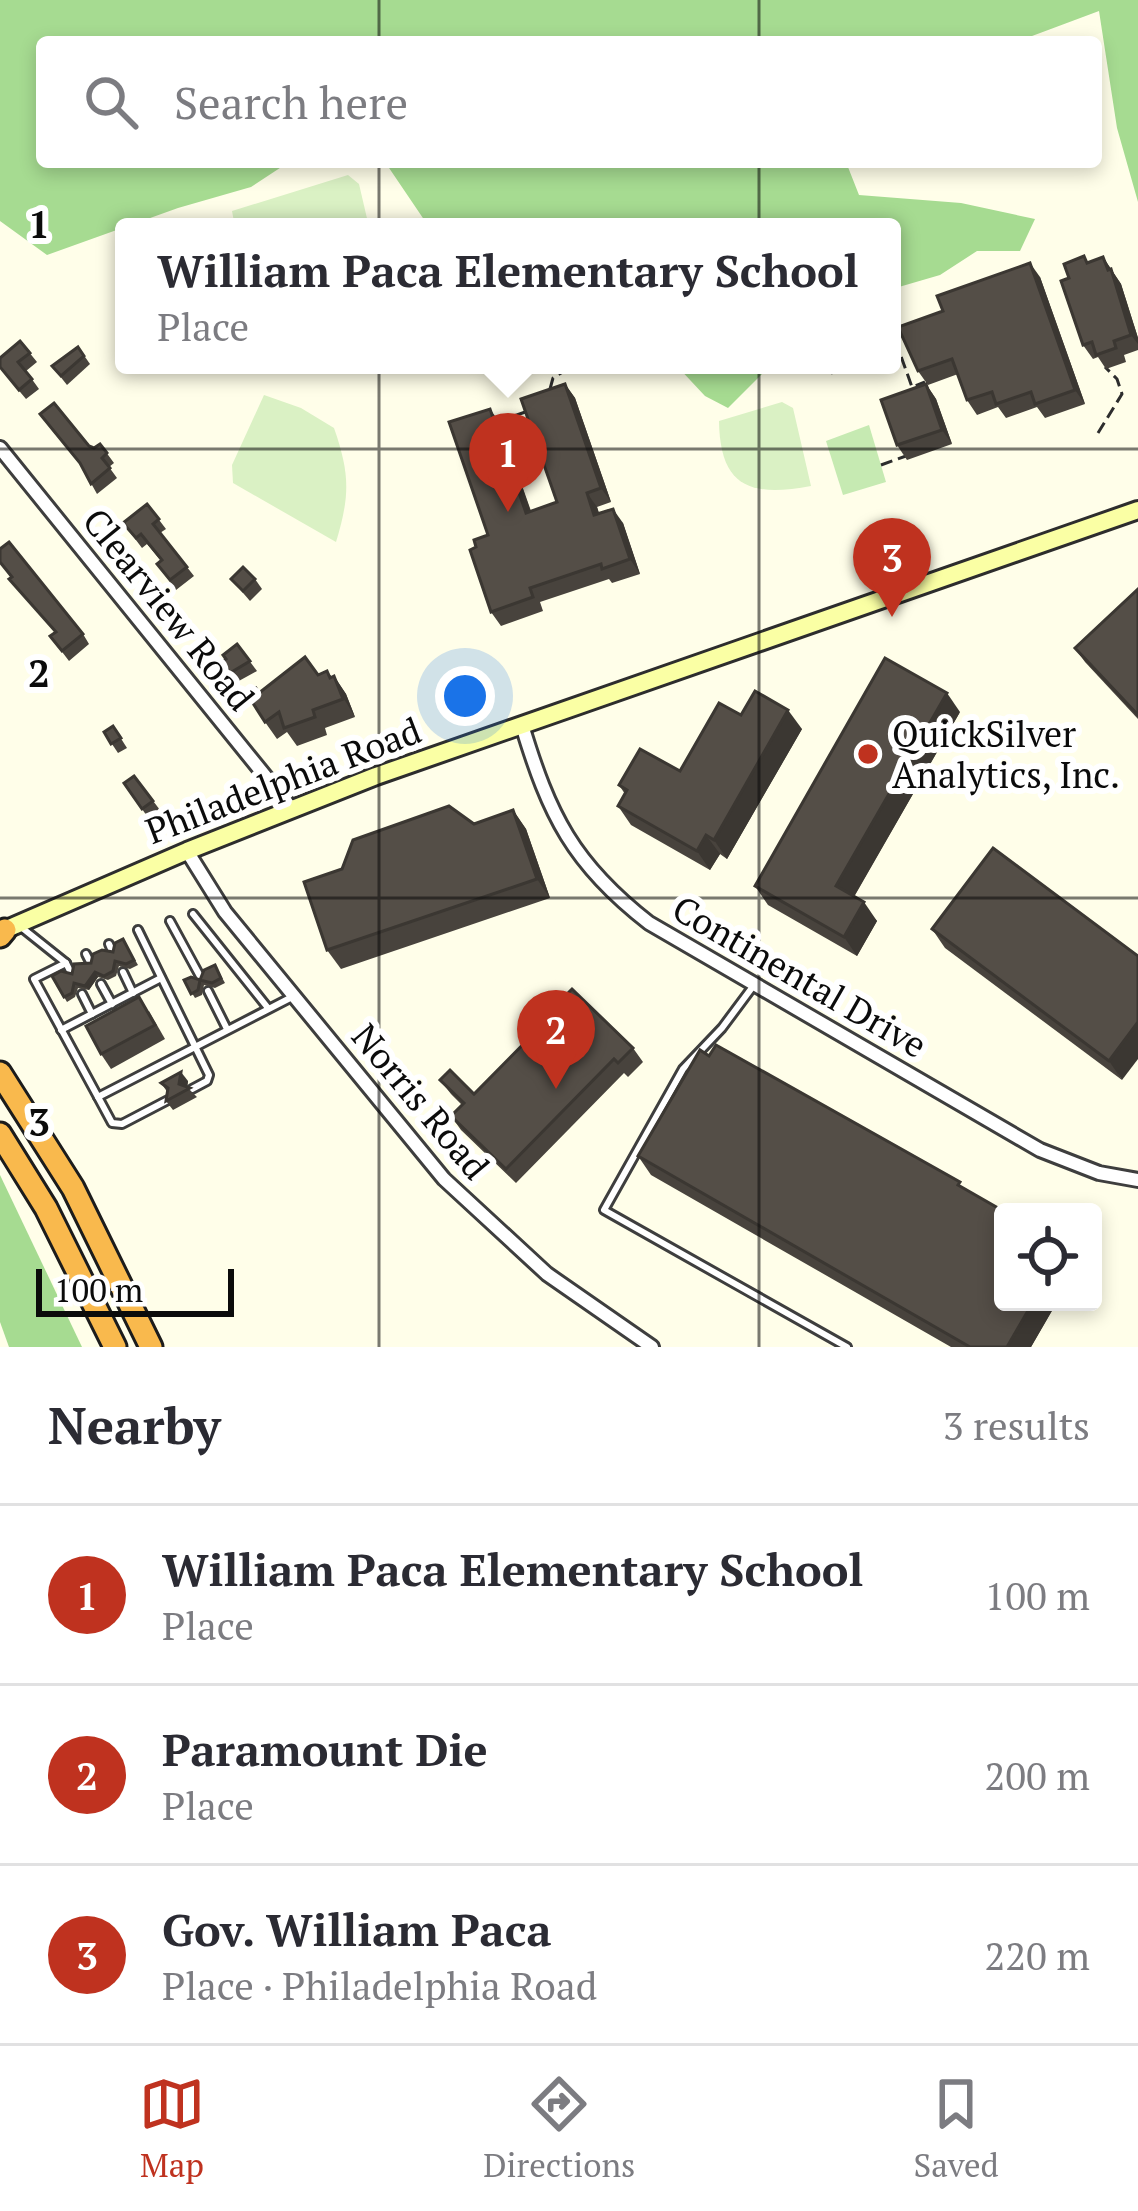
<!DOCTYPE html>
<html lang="en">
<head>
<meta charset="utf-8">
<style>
  body { margin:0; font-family:"PT Serif",serif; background:#f7f7f7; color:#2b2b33 }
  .controls { position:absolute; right:36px; bottom:36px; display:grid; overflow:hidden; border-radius:12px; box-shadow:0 6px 18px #0003 }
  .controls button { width:108px; height:108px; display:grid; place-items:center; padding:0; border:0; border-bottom:3px solid #e1e1e2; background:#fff; color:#2b2b33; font:60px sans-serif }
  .scale { position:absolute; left:36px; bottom:30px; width:198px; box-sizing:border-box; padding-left:12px; border:6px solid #0b0b0b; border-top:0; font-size:33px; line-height:42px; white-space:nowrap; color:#0b0b0b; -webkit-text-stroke:9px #fff; paint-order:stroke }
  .you { position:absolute; left:465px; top:696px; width:42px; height:42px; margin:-30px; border:9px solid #fff; border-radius:50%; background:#1a73e8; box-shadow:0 0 0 18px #1a73e833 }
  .badge { display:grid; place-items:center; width:78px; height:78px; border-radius:50%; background:#bf321f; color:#fff; font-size:39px; font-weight:700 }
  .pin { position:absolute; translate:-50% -99px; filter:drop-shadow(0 3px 6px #0008) }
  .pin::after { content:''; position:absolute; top:63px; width:42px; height:36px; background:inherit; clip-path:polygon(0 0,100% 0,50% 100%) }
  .popup { position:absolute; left:115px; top:218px; width:786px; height:156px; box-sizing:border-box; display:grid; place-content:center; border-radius:12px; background:#fff; filter:drop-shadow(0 3px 9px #0005); font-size:39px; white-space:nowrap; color:#7c7c81 }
  .popup b { font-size:45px; color:#2b2b33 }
  .popup::after { content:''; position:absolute; left:50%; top:100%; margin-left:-24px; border:24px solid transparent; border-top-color:#fff }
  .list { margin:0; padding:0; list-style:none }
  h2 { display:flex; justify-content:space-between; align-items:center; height:156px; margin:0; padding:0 48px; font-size:51px }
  h2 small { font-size:39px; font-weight:400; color:#7c7c81 }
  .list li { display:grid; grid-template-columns:78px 1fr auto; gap:36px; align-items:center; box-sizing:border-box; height:180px; padding:0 48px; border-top:3px solid #e1e1e2 }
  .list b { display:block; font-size:45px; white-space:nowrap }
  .list p { margin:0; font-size:39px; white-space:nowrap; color:#7c7c81 }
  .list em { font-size:39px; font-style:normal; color:#7c7c81 }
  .icon { flex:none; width:66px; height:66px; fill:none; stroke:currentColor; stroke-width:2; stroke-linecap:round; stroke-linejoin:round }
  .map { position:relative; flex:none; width:1138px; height:1347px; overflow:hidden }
  .search { position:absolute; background:#fff; box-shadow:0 6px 18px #0003; left:36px; right:36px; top:36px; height:132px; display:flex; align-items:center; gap:30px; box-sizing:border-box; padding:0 42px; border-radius:12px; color:#7c7c81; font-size:45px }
  .sheet { height:696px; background:#fff }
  nav { display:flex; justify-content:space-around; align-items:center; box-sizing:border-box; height:168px; border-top:3px solid #e1e1e2; background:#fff; font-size:33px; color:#7c7c81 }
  nav a { display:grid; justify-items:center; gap:6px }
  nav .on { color:#bf321f }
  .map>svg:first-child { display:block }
  .green { fill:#c6eab2 }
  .forest { fill:#a6db91 }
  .pitch { fill:#daf1c4 }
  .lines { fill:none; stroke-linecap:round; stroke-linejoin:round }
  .lane-casing { stroke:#3e3e3e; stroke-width:12 }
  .street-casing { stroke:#3e3e3e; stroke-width:18 }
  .secondary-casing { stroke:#2d2d2d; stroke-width:22 }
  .highway-casing { stroke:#1c1c1c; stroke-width:27 }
  .path { stroke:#2d2d2d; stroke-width:3; stroke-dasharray:12 6; stroke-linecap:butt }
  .lane { stroke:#fff; stroke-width:6 }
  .street { stroke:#fff; stroke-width:12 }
  .secondary { stroke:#faffa4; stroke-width:16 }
  .highway { stroke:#f9b94d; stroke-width:21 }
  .wall { fill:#48433d }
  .shaded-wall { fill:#3b3732 }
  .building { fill:#544e47; stroke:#3b3732; stroke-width:3 }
  .grid { fill:none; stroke:#0b0b0b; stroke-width:3; stroke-opacity:0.55 }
  .poi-dot { fill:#bf321f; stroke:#fff; stroke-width:4.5 }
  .labels { text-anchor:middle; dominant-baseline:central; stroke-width:12; stroke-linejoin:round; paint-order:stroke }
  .street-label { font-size:36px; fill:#0b0b0b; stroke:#fff }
  .poi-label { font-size:36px; fill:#0b0b0b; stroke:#fff; text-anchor:start }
  .grid-label { font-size:39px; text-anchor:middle; font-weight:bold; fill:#0b0b0b; stroke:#fff; stroke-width:12; stroke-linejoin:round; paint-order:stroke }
</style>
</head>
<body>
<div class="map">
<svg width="1138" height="1347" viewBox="0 0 1138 1347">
  <rect width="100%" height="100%" fill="#fffee9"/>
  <path class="green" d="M 869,425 L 886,482 L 843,495 L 826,441 Z"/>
  <g class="forest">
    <path d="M 0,0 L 1138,0 L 1138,202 L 1117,128 L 1099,11 L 1016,42 L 42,42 L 42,162 L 289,162 L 251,187 L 178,208 L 47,255 L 0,221 Z"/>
    <path d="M 385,162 L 846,162 L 859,195 L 961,203 L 1035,219 L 1020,251 L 977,251 L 940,275 L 892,289 L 892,227 L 429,227 Z"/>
    <path d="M 676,365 L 771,365 L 728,408 L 705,396 Z"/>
    <path d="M 0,1175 L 82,1347 L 9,1347 L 0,1322 Z"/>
  </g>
  <g class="pitch">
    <path d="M 348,175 L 359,184 L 369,227 L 235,227 L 232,211 Z"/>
    <path d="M 264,395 L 301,408 L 334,428 C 350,474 350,496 336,542 L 233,483 L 232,465 Z"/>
    <path d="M 782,402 L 793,408 L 811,486 C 751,497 720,488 719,421 Z"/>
  </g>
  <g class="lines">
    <g class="lane-casing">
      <g id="lane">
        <path d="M 193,914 L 268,1008"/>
        <path d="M 170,921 L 201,978"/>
        <path d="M 21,927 L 66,963 L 71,973"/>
        <path d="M 138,930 L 209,1075 L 207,1081 L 192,1089"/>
        <path d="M 109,944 L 112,951"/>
        <path d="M 86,954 L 90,962"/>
        <path d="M 66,963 L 34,979 L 98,1097 L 294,996"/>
        <path d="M 123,972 L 133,993"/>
        <path d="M 101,984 L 112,1004"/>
        <path d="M 754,985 L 722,1028 L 683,1069 L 604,1210 L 847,1347"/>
        <path d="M 208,991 L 227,1029"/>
        <path d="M 82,994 L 92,1014"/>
        <path d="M 61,1030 L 161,978"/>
        <path d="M 98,1097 L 112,1123 L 122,1124 L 168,1100"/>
      </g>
    </g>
    <g class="street-casing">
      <g id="street">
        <path d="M 0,448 L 291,808"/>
        <path d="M 522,725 C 549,815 573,864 649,923 L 1040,1150 L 1099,1173 L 1138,1180"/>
        <path d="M 187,851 L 225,912 L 444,1179 L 547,1274 L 652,1347"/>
      </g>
    </g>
    <g class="secondary-casing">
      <path id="secondary" d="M 0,932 L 187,851 L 376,776 L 1138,510"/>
    </g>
    <g class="highway-casing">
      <g id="highway">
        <path d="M 0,936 L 5,930"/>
        <path d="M 0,1073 L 73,1188 L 151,1347"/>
        <path d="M 0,1134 L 46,1208 L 115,1347"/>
      </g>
    </g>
    <g class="path">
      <path d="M 892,347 L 897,345 L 912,387 L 925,382"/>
      <path d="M 831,373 L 852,365"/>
      <path d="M 550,389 L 553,378 L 566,370"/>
      <path d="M 497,422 L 528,411"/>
      <path d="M 1098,433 L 1122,394 L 1117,379 L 1105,367"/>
      <path d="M 881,465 L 906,456"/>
    </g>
    <use href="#lane" class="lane"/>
    <use href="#street" class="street"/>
    <use href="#secondary" class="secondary"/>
    <use href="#highway" class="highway"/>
  </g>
  <g class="wall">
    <path d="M 1084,256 L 1088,262 L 1103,257 L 1121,284 L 1138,338 L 1138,350 L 1124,355 L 1126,362 L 1106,369 L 1098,357 L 1093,359 L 1083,345 L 1069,278 Z"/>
    <path d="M 1040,277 L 1085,404 L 1045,418 L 1037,407 L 1006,418 L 998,407 L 977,415 L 967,400 L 958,374 L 928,385 L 918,371 Z"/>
    <path d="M 20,341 L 37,362 L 26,371 L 39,389 L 26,399 L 0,368 Z"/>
    <path d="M 78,347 L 90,364 L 67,385 L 52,366 Z"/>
    <path d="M 825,365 L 843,365 L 843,366 L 829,371 Z"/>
    <path d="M 565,384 L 575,398 L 611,502 L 597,507 L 599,513 L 623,523 L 640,574 L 612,583 L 609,579 L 540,602 L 543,611 L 501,626 L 491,612 L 476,547 L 488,535 L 500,423 L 531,511 L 557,502 Z"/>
    <path d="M 926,384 L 936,399 L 952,444 L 907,460 L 897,445 Z"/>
    <path d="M 40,414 L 89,446 L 94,448 L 100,444 L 114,463 L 109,467 L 117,478 L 97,494 L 82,467 Z"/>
    <path d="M 147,504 L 166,529 L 160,533 L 194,576 L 176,590 L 157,564 L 161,561 L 147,544 L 142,548 L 123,523 Z"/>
    <path d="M 9,579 L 83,634 L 89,644 L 69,661 L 50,636 L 55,632 Z"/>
    <path d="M 231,579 L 255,579 L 262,589 L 250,601 Z"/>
    <path d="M 1138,589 L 1138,719 L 1085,662 L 1075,648 Z"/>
    <path d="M 237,644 L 257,671 L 237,682 L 222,662 Z"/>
    <path d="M 327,671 L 332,677 L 334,676 L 346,694 L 355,717 L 325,728 L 327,735 L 297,746 L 287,732 L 277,739 L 265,722 L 259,693 Z"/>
    <path d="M 960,712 L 854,897 L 877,921 L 857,956 L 768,905 L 755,886 Z"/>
    <path d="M 741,715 L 802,729 L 727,859 L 720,854 L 710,870 L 631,825 L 618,806 L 625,794 L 619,785 L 680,771 Z"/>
    <path d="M 113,726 L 127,748 L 118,753 L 104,732 Z"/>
    <path d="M 134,776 L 160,810 L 149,819 L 124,783 Z"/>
    <path d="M 513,810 L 526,829 L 550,898 L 341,969 L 327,950 L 474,824 Z"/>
    <path d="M 993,848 L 1122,1080 L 945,948 L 932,929 Z"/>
    <path d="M 123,939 L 138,965 L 130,969 L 119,966 L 116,976 L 108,980 L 98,977 L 89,990 L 78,988 L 75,997 L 67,1002 L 52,976 L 72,974 L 113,952 Z"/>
    <path d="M 215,965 L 225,983 L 215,988 L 204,985 L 202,995 L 195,998 L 184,980 L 200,980 Z"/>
    <path d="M 149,1011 L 165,1039 L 111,1069 L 101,1054 Z"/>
    <path d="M 633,1048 L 643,1062 L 628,1077 L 624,1073 L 516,1183 L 461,1130 L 451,1116 L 462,1105 L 451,1094 L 440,1080 L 474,1094 Z"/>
    <path d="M 188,1081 L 187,1087 L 197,1097 L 173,1110 L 166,1101 L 168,1093 L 161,1083 Z"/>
    <path d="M 638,1156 L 1003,1302 L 1057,1302 L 1031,1347 L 951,1347 L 651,1175 Z"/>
  </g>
  <g class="shaded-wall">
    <path d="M 1103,257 L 1121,284 L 1138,338 L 1138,344 L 1131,335 Z"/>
    <path d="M 1030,263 L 1040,277 L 1085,404 L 1075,390 Z"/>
    <path d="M 565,384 L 575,398 L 611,502 L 601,488 Z"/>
    <path d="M 926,384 L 936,399 L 952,444 L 942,430 Z"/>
    <path d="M 490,409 L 500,423 L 536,527 L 526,513 Z"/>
    <path d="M 587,493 L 597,507 L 604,529 L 594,515 Z"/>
    <path d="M 613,509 L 623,523 L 640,574 L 630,559 Z"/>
    <path d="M 327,671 L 338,686 L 334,676 L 346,694 L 355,717 Z"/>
    <path d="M 947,693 L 960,712 L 849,905 L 836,886 Z"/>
    <path d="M 788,710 L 802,729 L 727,859 L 714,840 Z"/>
    <path d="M 513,810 L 526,829 L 550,898 L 537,879 Z"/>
    <path d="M 706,835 L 720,854 L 710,870 L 697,851 Z"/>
    <path d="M 864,902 L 877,921 L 857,956 L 844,937 Z"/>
    <path d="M 95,972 L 98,977 L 89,990 L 85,986 Z"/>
    <path d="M 1138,1022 L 1138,1059 L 1122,1080 L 1109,1061 Z"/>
    <path d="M 181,1072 L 188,1081 L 187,1089 L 179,1084 Z"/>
    <path d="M 1033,1302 L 1057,1302 L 1031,1347 L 1007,1347 Z"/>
  </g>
  <g class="building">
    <path d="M 1084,256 L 1087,263 L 1103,257 L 1108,270 L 1111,269 L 1131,335 L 1114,341 L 1116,348 L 1096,355 L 1092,342 L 1083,345 L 1061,281 L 1069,278 L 1064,264 Z"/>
    <path d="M 1030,263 L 1075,390 L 1035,404 L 1031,392 L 996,404 L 992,392 L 967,400 L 952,359 L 918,371 L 898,327 L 943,311 L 937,296 Z"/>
    <path d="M 20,341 L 30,353 L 18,362 L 32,379 L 19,390 L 0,367 L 0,358 Z"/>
    <path d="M 78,347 L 84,356 L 61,376 L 52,366 Z"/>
    <path d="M 565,384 L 601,488 L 587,493 L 594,515 L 613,509 L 630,559 L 602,569 L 601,564 L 530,588 L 533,597 L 491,612 L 470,550 L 476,547 L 474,540 L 488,535 L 449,422 L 490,409 L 526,513 L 557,502 L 521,399 Z"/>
    <path d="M 926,384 L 942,430 L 897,445 L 881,400 Z"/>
    <path d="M 54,403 L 89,446 L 94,448 L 100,444 L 107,453 L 102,458 L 110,468 L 91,484 L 80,463 L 40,414 Z"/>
    <path d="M 147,504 L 159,519 L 153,524 L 187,567 L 170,580 L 157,564 L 162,560 L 141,534 L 136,538 L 123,523 Z"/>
    <path d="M 9,542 L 83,634 L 62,651 L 50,636 L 56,632 L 9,579 L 12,577 L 0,562 L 0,549 Z"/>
    <path d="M 243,567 L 255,579 L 243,591 L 231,579 Z"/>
    <path d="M 1138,589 L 1138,715 L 1075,648 Z"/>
    <path d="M 237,644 L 250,661 L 230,673 L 222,662 L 226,659 L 223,655 Z"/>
    <path d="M 305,657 L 318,675 L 327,671 L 330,678 L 334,676 L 343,699 L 313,710 L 315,717 L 284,728 L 279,712 L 265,722 L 247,694 L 256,688 L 259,693 Z"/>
    <path d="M 885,658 L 947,693 L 836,886 L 864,902 L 844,937 L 755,886 Z"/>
    <path d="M 755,691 L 788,710 L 714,840 L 706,835 L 697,851 L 618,806 L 627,790 L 619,785 L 640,749 L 680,771 L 719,703 L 741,715 Z"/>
    <path d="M 113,726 L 121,738 L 111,744 L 104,732 Z"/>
    <path d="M 134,776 L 153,801 L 142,809 L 124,783 Z"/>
    <path d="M 449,806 L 474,824 L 513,810 L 537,879 L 327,950 L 304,882 L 342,869 L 353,840 Z"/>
    <path d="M 993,848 L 1138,956 L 1138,1022 L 1109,1061 L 932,929 Z"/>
    <path d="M 123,939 L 134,960 L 126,964 L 115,961 L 113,971 L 104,976 L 95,972 L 85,986 L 74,983 L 72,993 L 64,997 L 52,976 L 61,971 L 72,974 L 74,964 L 91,963 L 93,954 L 102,950 L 113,952 L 115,943 Z"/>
    <path d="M 215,965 L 221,978 L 212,983 L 200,980 L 198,990 L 191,994 L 184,980 L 191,977 L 200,980 L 204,970 Z"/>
    <path d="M 572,989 L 633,1048 L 618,1063 L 614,1059 L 506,1169 L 451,1116 L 464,1103 L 440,1080 L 450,1070 L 474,1094 L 563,1004 L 560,1001 Z"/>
    <path d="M 139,997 L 155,1025 L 101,1054 L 86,1026 Z"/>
    <path d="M 716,1045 L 960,1182 L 958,1185 L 1005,1212 L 1003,1212 L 1003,1302 L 1033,1302 L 1007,1347 L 970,1347 L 638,1156 L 700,1050 L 709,1056 Z"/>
    <path d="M 181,1072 L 179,1084 L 190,1088 L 166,1101 L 168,1088 L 161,1083 Z"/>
  </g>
  <path class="grid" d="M 379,0 L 379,42M 759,0 L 759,42M 379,162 L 379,1347M 759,162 L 759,1347M 0,449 L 1138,449M 0,898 L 1138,898"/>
  <circle class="poi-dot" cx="868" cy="754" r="12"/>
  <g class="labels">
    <g class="street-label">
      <text transform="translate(169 609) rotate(51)">Clearview Road</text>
      <text transform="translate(283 780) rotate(-21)">Philadelphia Road</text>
      <text transform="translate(800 976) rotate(30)">Continental Drive</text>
      <text transform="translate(421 1101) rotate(50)">Norris Road</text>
    </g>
    <g class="poi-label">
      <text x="892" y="733">QuickSilver<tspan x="892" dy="41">Analytics, Inc.</tspan></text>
    </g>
  </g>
  <g class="grid-label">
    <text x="39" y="238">1</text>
    <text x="39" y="687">2</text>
    <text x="39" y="1136">3</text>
  </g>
</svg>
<div class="controls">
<button><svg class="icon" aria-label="locate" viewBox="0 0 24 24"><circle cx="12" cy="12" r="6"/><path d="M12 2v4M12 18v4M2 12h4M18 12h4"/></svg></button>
</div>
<div class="scale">100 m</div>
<div class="you"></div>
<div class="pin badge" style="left:508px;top:512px">1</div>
<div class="popup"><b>William Paca Elementary School</b>Place</div>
<div class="pin badge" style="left:556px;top:1089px">2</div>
<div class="pin badge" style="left:892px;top:617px">3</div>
<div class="search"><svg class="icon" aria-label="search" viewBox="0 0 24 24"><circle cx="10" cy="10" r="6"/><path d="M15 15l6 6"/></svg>Search here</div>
</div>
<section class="sheet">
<h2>Nearby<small>3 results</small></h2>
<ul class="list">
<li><span class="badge">1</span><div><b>William Paca Elementary School</b><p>Place</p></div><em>100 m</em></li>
<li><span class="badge">2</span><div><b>Paramount Die</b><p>Place</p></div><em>200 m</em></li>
<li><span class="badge">3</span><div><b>Gov. William Paca</b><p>Place · Philadelphia Road</p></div><em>220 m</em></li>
</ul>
</section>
<nav>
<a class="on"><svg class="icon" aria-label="map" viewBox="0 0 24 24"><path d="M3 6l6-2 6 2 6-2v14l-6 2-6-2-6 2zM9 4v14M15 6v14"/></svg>Map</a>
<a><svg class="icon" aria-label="directions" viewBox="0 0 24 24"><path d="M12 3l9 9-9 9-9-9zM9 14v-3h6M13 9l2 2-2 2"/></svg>Directions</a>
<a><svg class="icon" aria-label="saved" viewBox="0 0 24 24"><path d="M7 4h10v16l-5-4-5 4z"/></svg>Saved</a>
</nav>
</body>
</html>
